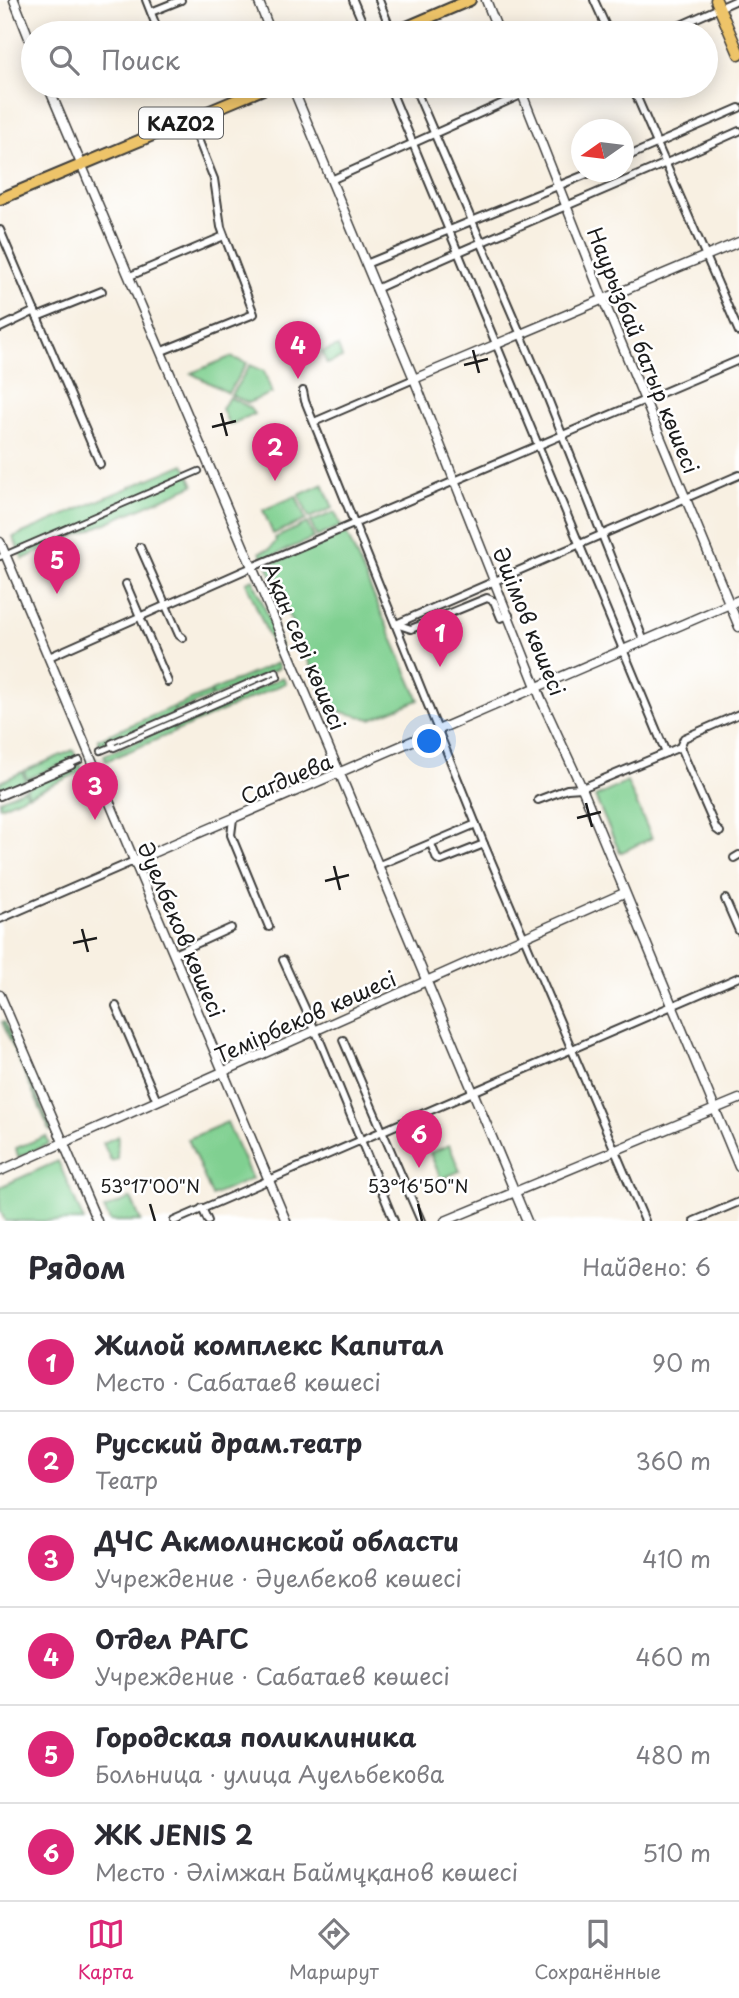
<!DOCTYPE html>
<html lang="ru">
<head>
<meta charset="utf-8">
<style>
  body { margin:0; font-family:"Playpen Sans",sans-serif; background:#f7f7f7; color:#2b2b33 }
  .compass { position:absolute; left:571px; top:119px; width:63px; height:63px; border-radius:50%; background:#fff; box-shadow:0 4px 18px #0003; rotate:256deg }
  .you { position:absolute; left:430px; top:742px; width:24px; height:24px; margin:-18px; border:5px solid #fff; border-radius:50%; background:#1a73e8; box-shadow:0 0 0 10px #1a73e833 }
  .badge { display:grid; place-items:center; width:46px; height:46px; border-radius:50%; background:#db2777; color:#fff; font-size:23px; font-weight:700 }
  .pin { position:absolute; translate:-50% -58px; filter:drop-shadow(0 2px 4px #0008) }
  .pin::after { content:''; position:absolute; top:37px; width:24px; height:21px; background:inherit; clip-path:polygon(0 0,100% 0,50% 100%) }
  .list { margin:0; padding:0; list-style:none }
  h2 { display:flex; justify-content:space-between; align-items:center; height:91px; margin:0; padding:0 28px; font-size:30px }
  h2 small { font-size:23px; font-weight:400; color:#7c7c81 }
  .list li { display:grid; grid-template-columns:46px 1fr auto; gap:21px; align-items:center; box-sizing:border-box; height:98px; padding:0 28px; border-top:2px solid #e1e1e2 }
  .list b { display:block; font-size:26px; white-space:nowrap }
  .list p { margin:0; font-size:23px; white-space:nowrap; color:#7c7c81 }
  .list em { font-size:23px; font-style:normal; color:#7c7c81 }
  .icon { flex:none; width:38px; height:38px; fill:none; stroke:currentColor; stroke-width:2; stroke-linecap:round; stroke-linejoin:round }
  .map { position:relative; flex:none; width:739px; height:1221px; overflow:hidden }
  .search { position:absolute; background:#fff; box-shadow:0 4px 18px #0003; left:21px; right:21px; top:21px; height:77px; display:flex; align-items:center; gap:18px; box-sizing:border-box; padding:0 24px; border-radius:38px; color:#7c7c81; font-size:26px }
  .sheet { height:679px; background:#fff }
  nav { display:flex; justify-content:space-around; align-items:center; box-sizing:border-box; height:98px; border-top:2px solid #e1e1e2; background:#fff; font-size:19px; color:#7c7c81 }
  nav a { display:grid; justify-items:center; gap:4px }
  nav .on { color:#db2777 }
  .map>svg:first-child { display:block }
  .green { fill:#80d091; stroke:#4e7656; stroke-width:2 }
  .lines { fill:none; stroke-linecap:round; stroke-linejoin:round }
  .pedestrian-casing { stroke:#3d3c3a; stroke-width:8 }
  .minor-casing { stroke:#3d3c3a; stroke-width:10 }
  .tertiary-casing { stroke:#3d3c3a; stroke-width:11 }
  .primary-casing { stroke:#3d3c3a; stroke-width:13 }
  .trunk-casing { stroke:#3d3c3a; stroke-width:14 }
  .pedestrian { stroke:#fff; stroke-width:4.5 }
  .minor { stroke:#fff; stroke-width:6 }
  .tertiary { stroke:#fff; stroke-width:8 }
  .primary { stroke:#eec469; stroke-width:10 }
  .trunk { stroke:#eec469; stroke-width:10 }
  .ticks { fill:none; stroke:#1c1c1c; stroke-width:2.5 }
  .labels { text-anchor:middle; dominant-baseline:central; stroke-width:5; stroke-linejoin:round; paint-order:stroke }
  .shield { fill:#fff; stroke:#606060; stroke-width:2 }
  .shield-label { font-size:19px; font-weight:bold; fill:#1c1c1c }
  .street-label { font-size:21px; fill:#1c1c1c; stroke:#fff }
  .ticks-label { font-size:18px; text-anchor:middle; fill:#1c1c1c; stroke:#fff; stroke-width:5; stroke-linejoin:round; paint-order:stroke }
</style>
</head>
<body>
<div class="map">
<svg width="739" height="1221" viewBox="0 0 739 1221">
  <rect width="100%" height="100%" fill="#fff"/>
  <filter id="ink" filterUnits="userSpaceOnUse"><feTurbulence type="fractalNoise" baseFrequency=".0143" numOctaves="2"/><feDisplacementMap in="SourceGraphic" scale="14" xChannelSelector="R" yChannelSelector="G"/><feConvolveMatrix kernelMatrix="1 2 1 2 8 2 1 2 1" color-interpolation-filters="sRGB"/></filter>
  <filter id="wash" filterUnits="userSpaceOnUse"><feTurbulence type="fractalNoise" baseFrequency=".00686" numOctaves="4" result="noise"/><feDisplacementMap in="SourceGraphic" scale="28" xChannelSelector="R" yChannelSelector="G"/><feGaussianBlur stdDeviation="1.57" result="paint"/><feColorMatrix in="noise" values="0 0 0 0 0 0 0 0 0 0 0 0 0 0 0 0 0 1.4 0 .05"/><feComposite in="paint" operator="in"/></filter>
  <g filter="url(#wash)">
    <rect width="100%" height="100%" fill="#f8f0e2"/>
    <g class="green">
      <path d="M 338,346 L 342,358 L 327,364 L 322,352 Z"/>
      <path d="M 230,357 L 247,363 L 228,393 L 191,373 Z"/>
      <path d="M 250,365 L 264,371 L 272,393 L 248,403 L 231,395 Z"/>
      <path d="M 229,397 L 249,407 L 254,414 L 229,425 L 222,409 Z"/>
      <path d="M 184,464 L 194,485 L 23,559 L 13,537 Z"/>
      <path d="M 323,484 L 333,508 L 309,518 L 299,495 Z"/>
      <path d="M 296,496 L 306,520 L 273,534 L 263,510 Z"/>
      <path d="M 335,512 L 341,526 L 317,537 L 310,522 Z"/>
      <path d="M 307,523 L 314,538 L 263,560 L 260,552 L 270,549 L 276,541 L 275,538 Z"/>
      <path d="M 346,532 L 419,700 L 371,719 L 329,709 L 267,565 Z"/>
      <path d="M 253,579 L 283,653 L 278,659 L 246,582 Z"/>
      <path d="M 277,663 L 279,668 L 213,697 L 211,691 Z"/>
      <path d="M 283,677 L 286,683 L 177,731 L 175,725 Z"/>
      <path d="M 210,692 L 212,697 L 176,712 L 174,707 Z"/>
      <path d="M 173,707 L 175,713 L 100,745 L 98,739 Z"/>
      <path d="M 173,726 L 175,732 L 106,761 L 104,755 Z"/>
      <path d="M 73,750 L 77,758 L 27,779 L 24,771 Z"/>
      <path d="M 80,764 L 83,771 L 29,795 L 26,788 Z"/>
      <path d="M 22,772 L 26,780 L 0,791 L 0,782 Z"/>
      <path d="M 627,782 L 652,838 L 620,853 L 595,797 Z"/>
      <path d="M 24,789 L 27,795 L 0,807 L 0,800 Z"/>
      <path d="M 2,1022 L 5,1022 L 52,1130 L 50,1131 Z"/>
      <path d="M 227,1122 L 252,1179 L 212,1196 L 188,1139 Z"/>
      <path d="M 46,1136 L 49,1144 L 18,1157 L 16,1148 Z"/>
      <path d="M 118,1136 L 117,1159 L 111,1161 L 103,1143 Z"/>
      <path d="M 449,1145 L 460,1171 L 441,1179 L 430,1153 Z"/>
      <path d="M 58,1161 L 84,1221 L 5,1221 L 0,1210 L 0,1187 Z"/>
      <path d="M 131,1198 L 141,1221 L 110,1221 L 104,1209 Z"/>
    </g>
  </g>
  <g filter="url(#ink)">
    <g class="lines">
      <g class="pedestrian-casing">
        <g id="pedestrian">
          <path d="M 0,557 L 199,471"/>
          <path d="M 113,746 L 114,748 L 278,677"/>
          <path d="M 101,751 L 113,746 L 111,743 L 276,671 L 278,677"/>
          <path d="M 0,793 L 71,763"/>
          <path d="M 0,797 L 72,766 L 71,764 L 80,760"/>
        </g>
      </g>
      <g class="minor-casing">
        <g id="minor">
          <path d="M 146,0 L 159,33"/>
          <path d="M 353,0 L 367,33"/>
          <path d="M 379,0 L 392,33"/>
          <path d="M 594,0 L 609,33"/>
          <path d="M 151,12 L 181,0"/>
          <path d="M 663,33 L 737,0"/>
          <path d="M 389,86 L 666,753"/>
          <path d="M 414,86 L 543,386 L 644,641"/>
          <path d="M 632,86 L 739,332"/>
          <path d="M 624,158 L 739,108"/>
          <path d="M 331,180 L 541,86"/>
          <path d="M 0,230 L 100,464"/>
          <path d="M 366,264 L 592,172"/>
          <path d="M 130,276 L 224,236"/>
          <path d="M 376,289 C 496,234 619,185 739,131"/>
          <path d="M 37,317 L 102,291"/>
          <path d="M 0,328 L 35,311"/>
          <path d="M 162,351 L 254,314 L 221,227 L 214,179 L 190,119"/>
          <path d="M 303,391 L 305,401 L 484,844 L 645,1221"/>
          <path d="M 314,422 L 414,379"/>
          <path d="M 140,547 L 179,635 L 183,638"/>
          <path d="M 126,584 L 168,682"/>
          <path d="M 396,624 L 739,475"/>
          <path d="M 396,624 L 411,629 L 487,598 L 494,601 L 501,618 L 509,615"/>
          <path d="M 49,657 L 243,571 L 739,360"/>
          <path d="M 680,747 L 716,829 L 720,832"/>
          <path d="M 538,800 L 567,789 L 582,788 L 673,750 L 680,747 L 684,738 L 739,714"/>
          <path d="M 233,819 L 231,835 L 269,927"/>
          <path d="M 431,844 L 437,859 L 441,861 L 484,844"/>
          <path d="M 734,858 L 739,855"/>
          <path d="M 377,866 L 476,824"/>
          <path d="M 725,899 L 739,931"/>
          <path d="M 0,919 L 134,861"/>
          <path d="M 174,954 L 231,928"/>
          <path d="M 283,960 L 321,1043 L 394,1221"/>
          <path d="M 116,1006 L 157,1101"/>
          <path d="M 343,1040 L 421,1221"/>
          <path d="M 202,1208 L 208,1221"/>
          <path d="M 174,1221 L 739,977"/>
          <path d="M 694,1221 L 739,1202"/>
        </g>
      </g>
      <g class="tertiary-casing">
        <g id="tertiary">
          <path d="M 14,0 L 33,48"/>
          <path d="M 258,0 L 271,33"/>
          <path d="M 486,0 L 499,33"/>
          <path d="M 48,86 L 345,786 L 527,1221"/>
          <path d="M 292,86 L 414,379 L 541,699 L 582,788 L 739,1167"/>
          <path d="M 519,86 L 603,299 L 739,627"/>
          <path d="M 414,379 L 739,242"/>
          <path d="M 0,542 L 286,1221"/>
          <path d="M 134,861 L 739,600"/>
          <path d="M 0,995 L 97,1221"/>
          <path d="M 0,1171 L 624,893"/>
          <path d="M 445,1221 L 739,1099"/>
        </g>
      </g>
      <g class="primary-casing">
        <path id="primary" d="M 716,0 L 739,54"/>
      </g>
      <g class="trunk-casing">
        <g id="trunk">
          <path d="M 393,33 L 470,0"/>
          <path d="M 0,199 L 270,86"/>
        </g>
      </g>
      <use href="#pedestrian" class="pedestrian"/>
      <use href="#minor" class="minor"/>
      <use href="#tertiary" class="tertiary"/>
      <use href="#primary" class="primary"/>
      <use href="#trunk" class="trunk"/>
    </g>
  </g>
  <path class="ticks" d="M 473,350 L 479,373M 464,365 L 488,359M 221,413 L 227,436M 212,427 L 236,421M 586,803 L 592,827M 577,818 L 601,812M 334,866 L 340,890M 325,881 L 349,875M 82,929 L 88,952M 73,943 L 97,938M 150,1204 L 155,1221M 418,1204 L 422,1221"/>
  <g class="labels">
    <rect class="shield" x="139" y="107.5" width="84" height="31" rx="5"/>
    <g class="shield-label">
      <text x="181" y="123">KАZ02</text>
    </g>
    <g class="street-label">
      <text transform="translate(644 350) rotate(68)">Наурызбай батыр көшесі</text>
      <text transform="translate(530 621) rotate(68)">Әшімов көшесі</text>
      <text transform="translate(305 646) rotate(67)">Ақан сері көшесі</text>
      <text transform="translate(286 778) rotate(-23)">Сагдиева</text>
      <text transform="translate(182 929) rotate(67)">Әуелбеков көшесі</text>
      <text transform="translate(305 1016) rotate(-24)">Темірбеков көшесі</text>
    </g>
  </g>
  <g class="ticks-label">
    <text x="150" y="1193">53°17'00"N</text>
    <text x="418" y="1193">53°16'50"N</text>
  </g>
</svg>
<svg class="compass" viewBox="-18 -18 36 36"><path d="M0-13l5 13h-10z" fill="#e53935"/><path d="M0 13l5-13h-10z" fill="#7c7c81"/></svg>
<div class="you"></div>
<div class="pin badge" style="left:440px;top:667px">1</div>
<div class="pin badge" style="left:275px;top:481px">2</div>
<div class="pin badge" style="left:95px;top:820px">3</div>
<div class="pin badge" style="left:298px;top:379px">4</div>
<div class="pin badge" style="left:57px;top:594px">5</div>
<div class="pin badge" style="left:419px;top:1168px">6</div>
<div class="search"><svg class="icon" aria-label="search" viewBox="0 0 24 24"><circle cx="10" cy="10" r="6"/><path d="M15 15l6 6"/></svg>Поиск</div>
</div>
<section class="sheet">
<h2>Рядом<small>Найдено: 6</small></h2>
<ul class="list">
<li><span class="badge">1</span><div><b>Жилой комплекс Капитал</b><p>Место · Сабатаев көшесі</p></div><em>90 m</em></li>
<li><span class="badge">2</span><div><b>Русский драм.театр</b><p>Театр</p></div><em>360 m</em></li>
<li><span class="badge">3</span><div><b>ДЧС Акмолинской области</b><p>Учреждение · Әуелбеков көшесі</p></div><em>410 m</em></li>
<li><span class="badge">4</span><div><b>Отдел РАГС</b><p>Учреждение · Сабатаев көшесі</p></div><em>460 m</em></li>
<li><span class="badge">5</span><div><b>Городская поликлиника</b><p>Больница · улица Ауельбекова</p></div><em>480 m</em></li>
<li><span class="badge">6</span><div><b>ЖК JENIS 2</b><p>Место · Әлімжан Баймұқанов көшесі</p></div><em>510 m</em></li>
</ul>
</section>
<nav>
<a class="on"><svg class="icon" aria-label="map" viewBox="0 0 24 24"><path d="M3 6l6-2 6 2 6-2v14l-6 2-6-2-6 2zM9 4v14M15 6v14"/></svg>Карта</a>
<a><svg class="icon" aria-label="directions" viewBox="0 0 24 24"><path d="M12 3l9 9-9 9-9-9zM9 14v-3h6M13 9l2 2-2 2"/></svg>Маршрут</a>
<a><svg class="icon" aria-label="saved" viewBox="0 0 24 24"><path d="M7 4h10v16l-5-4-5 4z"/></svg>Сохранённые</a>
</nav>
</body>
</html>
